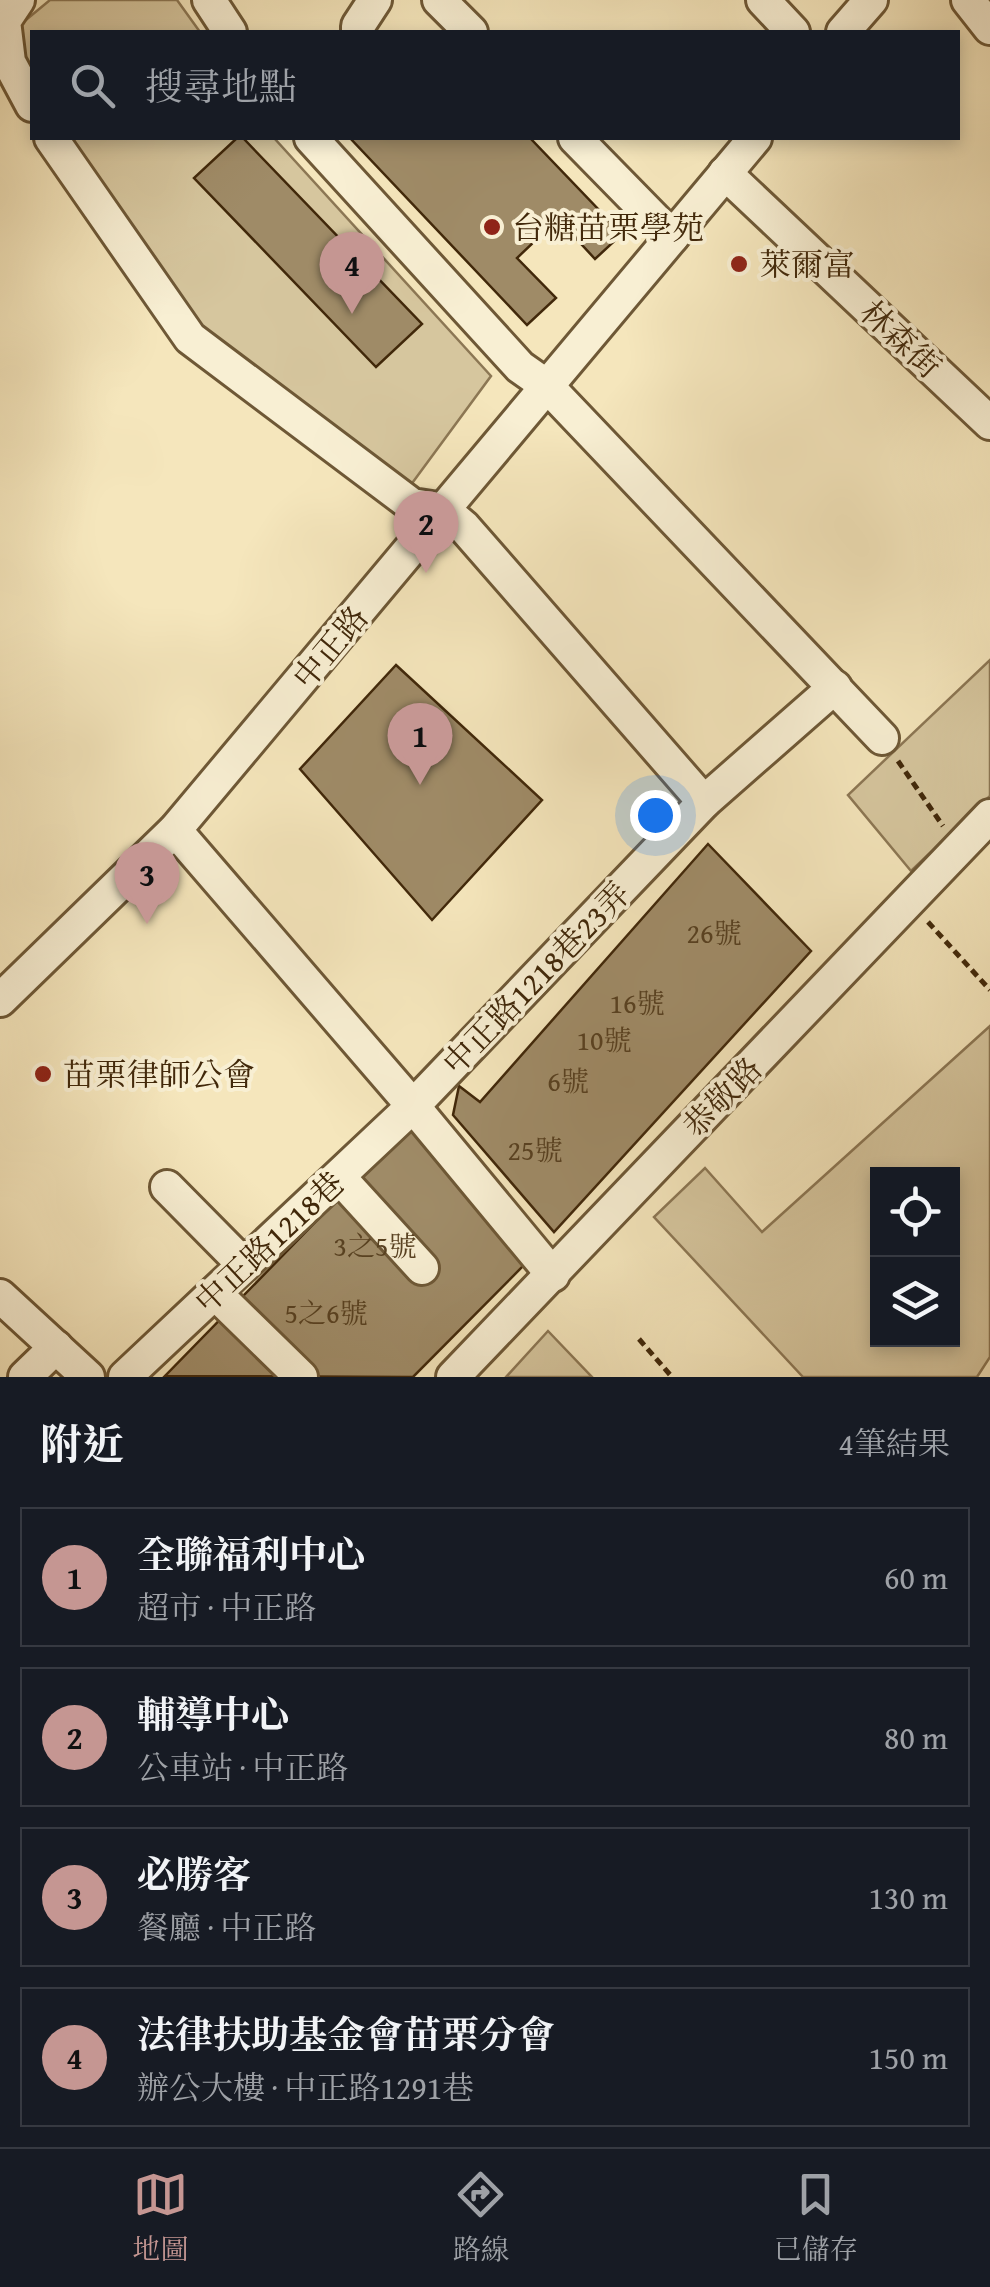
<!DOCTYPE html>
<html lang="zh-TW">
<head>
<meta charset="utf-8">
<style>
  body { margin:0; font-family:"Gentium Book Plus","Noto Serif TC",serif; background:#20242c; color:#f1f3f6 }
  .controls { position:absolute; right:30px; bottom:30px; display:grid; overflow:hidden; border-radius:0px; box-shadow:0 5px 15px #0003 }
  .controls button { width:90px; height:90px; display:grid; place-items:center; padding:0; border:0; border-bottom:2px solid #363941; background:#171b24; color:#f1f3f6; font:50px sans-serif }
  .you { position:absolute; left:655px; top:815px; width:35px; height:35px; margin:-25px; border:8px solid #fff; border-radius:50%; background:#1a73e8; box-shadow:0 0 0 15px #1a73e833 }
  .badge { display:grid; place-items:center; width:65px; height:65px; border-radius:50%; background:#c59692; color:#111; font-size:32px; font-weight:700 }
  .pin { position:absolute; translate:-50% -82px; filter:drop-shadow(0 2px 5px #0008) }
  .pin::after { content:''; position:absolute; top:52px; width:35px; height:30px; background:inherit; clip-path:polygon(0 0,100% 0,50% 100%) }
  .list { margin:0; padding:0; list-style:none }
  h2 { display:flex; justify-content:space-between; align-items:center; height:130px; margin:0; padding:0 40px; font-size:42px }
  h2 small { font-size:32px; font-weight:400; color:#9ea1a6 }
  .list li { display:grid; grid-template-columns:65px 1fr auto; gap:30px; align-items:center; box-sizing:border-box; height:140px; margin:0 20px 20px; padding:0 20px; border:2px solid #363941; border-radius:0px }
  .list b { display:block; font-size:38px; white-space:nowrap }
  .list p { margin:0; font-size:32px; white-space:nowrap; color:#9ea1a6 }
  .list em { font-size:32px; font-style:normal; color:#9ea1a6 }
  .icon { flex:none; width:55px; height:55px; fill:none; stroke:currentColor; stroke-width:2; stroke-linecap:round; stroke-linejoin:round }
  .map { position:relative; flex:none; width:990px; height:1377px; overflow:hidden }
  .search { position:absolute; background:#171b24; box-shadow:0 5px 15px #0003; left:30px; right:30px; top:30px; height:110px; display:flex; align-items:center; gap:25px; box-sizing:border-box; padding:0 35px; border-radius:0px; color:#9ea1a6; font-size:38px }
  .sheet { height:770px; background:#171b24 }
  nav { display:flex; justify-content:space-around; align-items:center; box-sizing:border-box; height:140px; border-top:2px solid #363941; background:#171b24; font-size:28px; color:#9ea1a6 }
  nav a { display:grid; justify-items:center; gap:5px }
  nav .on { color:#c59692 }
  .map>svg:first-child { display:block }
  .green { fill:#d6c69e; stroke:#8c7754; stroke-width:2.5; fill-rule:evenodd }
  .building { fill:#9f8b67; stroke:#41280a; stroke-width:2.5 }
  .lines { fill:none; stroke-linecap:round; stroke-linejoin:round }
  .minor-casing { stroke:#6e5836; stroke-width:38 }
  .path { stroke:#41280a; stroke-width:5; stroke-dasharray:8 5; stroke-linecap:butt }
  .minor { stroke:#f8efd3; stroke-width:32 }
  .poi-dot { fill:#8f2418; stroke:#f8efd3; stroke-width:4 }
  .labels { text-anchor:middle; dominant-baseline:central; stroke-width:8; stroke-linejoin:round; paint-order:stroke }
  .number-label { font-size:28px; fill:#584121 }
  .poi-label { font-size:32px; fill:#41280a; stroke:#f8efd3; text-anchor:start }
  .street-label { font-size:32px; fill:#41280a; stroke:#f8efd3 }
</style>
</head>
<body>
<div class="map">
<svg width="990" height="1377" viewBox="0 0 990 1377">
  <rect width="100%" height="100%" fill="#f5e6bc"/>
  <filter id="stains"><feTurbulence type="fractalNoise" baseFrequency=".002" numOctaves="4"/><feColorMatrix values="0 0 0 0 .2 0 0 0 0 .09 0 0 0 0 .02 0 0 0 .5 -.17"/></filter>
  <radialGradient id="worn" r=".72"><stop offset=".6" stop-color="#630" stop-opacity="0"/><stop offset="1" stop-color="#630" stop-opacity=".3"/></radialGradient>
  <g class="green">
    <path d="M 50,0 L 177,0 L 200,32 L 32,32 L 32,103 L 15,29 Z"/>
    <path d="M 56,138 L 274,138 L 491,376 L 410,486 L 215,355 Z"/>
    <path d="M 990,660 L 990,796 L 911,871 L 848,795 Z"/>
    <path d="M 990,1026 L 990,1357 L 977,1377 L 803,1377 L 654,1217 L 705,1168 L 762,1232 ZM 952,1174 L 952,1340 L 878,1340 L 878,1174 Z"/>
    <path d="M 548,1331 L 592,1377 L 506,1377 Z"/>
  </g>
  <g class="building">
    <path d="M 237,138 L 243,138 L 422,324 L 376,367 L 194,178 Z"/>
    <path d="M 350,138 L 530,138 L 622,234 L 595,259 L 558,219 L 517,258 L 556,298 L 527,325 Z"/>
    <path d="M 396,665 L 542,800 L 432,920 L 300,769 Z"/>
    <path d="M 708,844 L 811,951 L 554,1232 L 453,1115 L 459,1086 L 480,1102 Z"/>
    <path d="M 414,1121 L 528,1261 L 413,1377 L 165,1376 Z"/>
  </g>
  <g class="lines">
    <g class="minor-casing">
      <g id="minor">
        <path d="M 18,0 L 4,21 L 9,62 L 32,105"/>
        <path d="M 209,0 L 230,32"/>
        <path d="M 439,0 L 471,32"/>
        <path d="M 763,0 L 793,32"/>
        <path d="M 968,0 L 990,28"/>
        <path d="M 358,32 L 358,26 L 375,0"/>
        <path d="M 843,32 L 871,0"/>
        <path d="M 51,138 L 190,338 L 412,505 L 444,510 L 464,527 L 704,802"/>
        <path d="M 311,138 L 520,367 L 547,386 L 882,738"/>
        <path d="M 575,138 L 672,237"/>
        <path d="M 725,173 L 990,423"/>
        <path d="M 175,830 L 413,1106 L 553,1275"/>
        <path d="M 0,1000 L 175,830 L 755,138"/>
        <path d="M 339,1177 L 422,1268"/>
        <path d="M 167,1187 L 244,1265"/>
        <path d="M 215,1293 L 301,1377"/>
        <path d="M 0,1296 L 88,1377"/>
        <path d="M 25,1377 L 56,1347"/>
        <path d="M 125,1377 L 413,1106 L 704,802 L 835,687"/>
        <path d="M 453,1377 L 990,816"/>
      </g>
    </g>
    <g class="path">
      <path d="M 898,761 L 943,826"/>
      <path d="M 928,922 L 990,990"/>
      <path d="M 639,1339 L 672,1377"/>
    </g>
    <use href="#minor" class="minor"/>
  </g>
  <g class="poi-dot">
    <circle cx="492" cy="227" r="10"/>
    <circle cx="739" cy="264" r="10"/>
    <circle cx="43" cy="1074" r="10"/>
  </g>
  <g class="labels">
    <g class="number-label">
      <text x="714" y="932">26號</text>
      <text x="637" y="1002">16號</text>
      <text x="604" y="1039">10號</text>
      <text x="568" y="1080">6號</text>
      <text x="535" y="1149">25號</text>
      <text x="375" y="1245">3之5號</text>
      <text x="326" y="1312">5之6號</text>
    </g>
    <g class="poi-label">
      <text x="512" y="227">台糖苗栗學苑</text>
      <text x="759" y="264">萊爾富</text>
      <text x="63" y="1074">苗栗律師公會</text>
    </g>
    <g class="street-label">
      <text transform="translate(901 339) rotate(43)">林森街</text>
      <text transform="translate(330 647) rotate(-50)">中正路</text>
      <text transform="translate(536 978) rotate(-46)">中正路1218巷23弄</text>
      <text transform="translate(722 1097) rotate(-46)">恭敬路</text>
      <text transform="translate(269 1242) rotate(-43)">中正路1218巷</text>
    </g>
  </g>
  <rect width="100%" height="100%" filter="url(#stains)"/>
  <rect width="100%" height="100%" fill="url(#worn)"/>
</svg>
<div class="controls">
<button><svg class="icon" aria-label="locate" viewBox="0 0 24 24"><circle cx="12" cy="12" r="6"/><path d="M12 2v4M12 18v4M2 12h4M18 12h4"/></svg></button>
<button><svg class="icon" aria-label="layers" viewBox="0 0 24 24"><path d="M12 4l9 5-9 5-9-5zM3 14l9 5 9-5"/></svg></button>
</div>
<div class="you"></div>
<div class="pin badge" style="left:420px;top:785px">1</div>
<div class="pin badge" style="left:426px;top:573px">2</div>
<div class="pin badge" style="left:147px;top:924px">3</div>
<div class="pin badge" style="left:352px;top:314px">4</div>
<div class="search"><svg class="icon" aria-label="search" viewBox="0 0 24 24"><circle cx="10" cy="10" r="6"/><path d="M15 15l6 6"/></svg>搜尋地點</div>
</div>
<section class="sheet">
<h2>附近<small>4筆結果</small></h2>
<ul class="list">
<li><span class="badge">1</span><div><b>全聯福利中心</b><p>超市 · 中正路</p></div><em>60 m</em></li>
<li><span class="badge">2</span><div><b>輔導中心</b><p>公車站 · 中正路</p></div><em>80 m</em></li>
<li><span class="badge">3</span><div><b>必勝客</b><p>餐廳 · 中正路</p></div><em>130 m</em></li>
<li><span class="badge">4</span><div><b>法律扶助基金會苗栗分會</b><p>辦公大樓 · 中正路1291巷</p></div><em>150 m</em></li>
</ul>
</section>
<nav>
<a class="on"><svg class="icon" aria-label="map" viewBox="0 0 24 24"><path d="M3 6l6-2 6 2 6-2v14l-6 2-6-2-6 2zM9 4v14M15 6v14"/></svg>地圖</a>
<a><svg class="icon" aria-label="directions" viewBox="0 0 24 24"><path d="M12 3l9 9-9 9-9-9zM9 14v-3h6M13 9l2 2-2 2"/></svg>路線</a>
<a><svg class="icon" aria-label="saved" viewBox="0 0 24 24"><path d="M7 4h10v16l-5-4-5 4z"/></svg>已儲存</a>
</nav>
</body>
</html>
